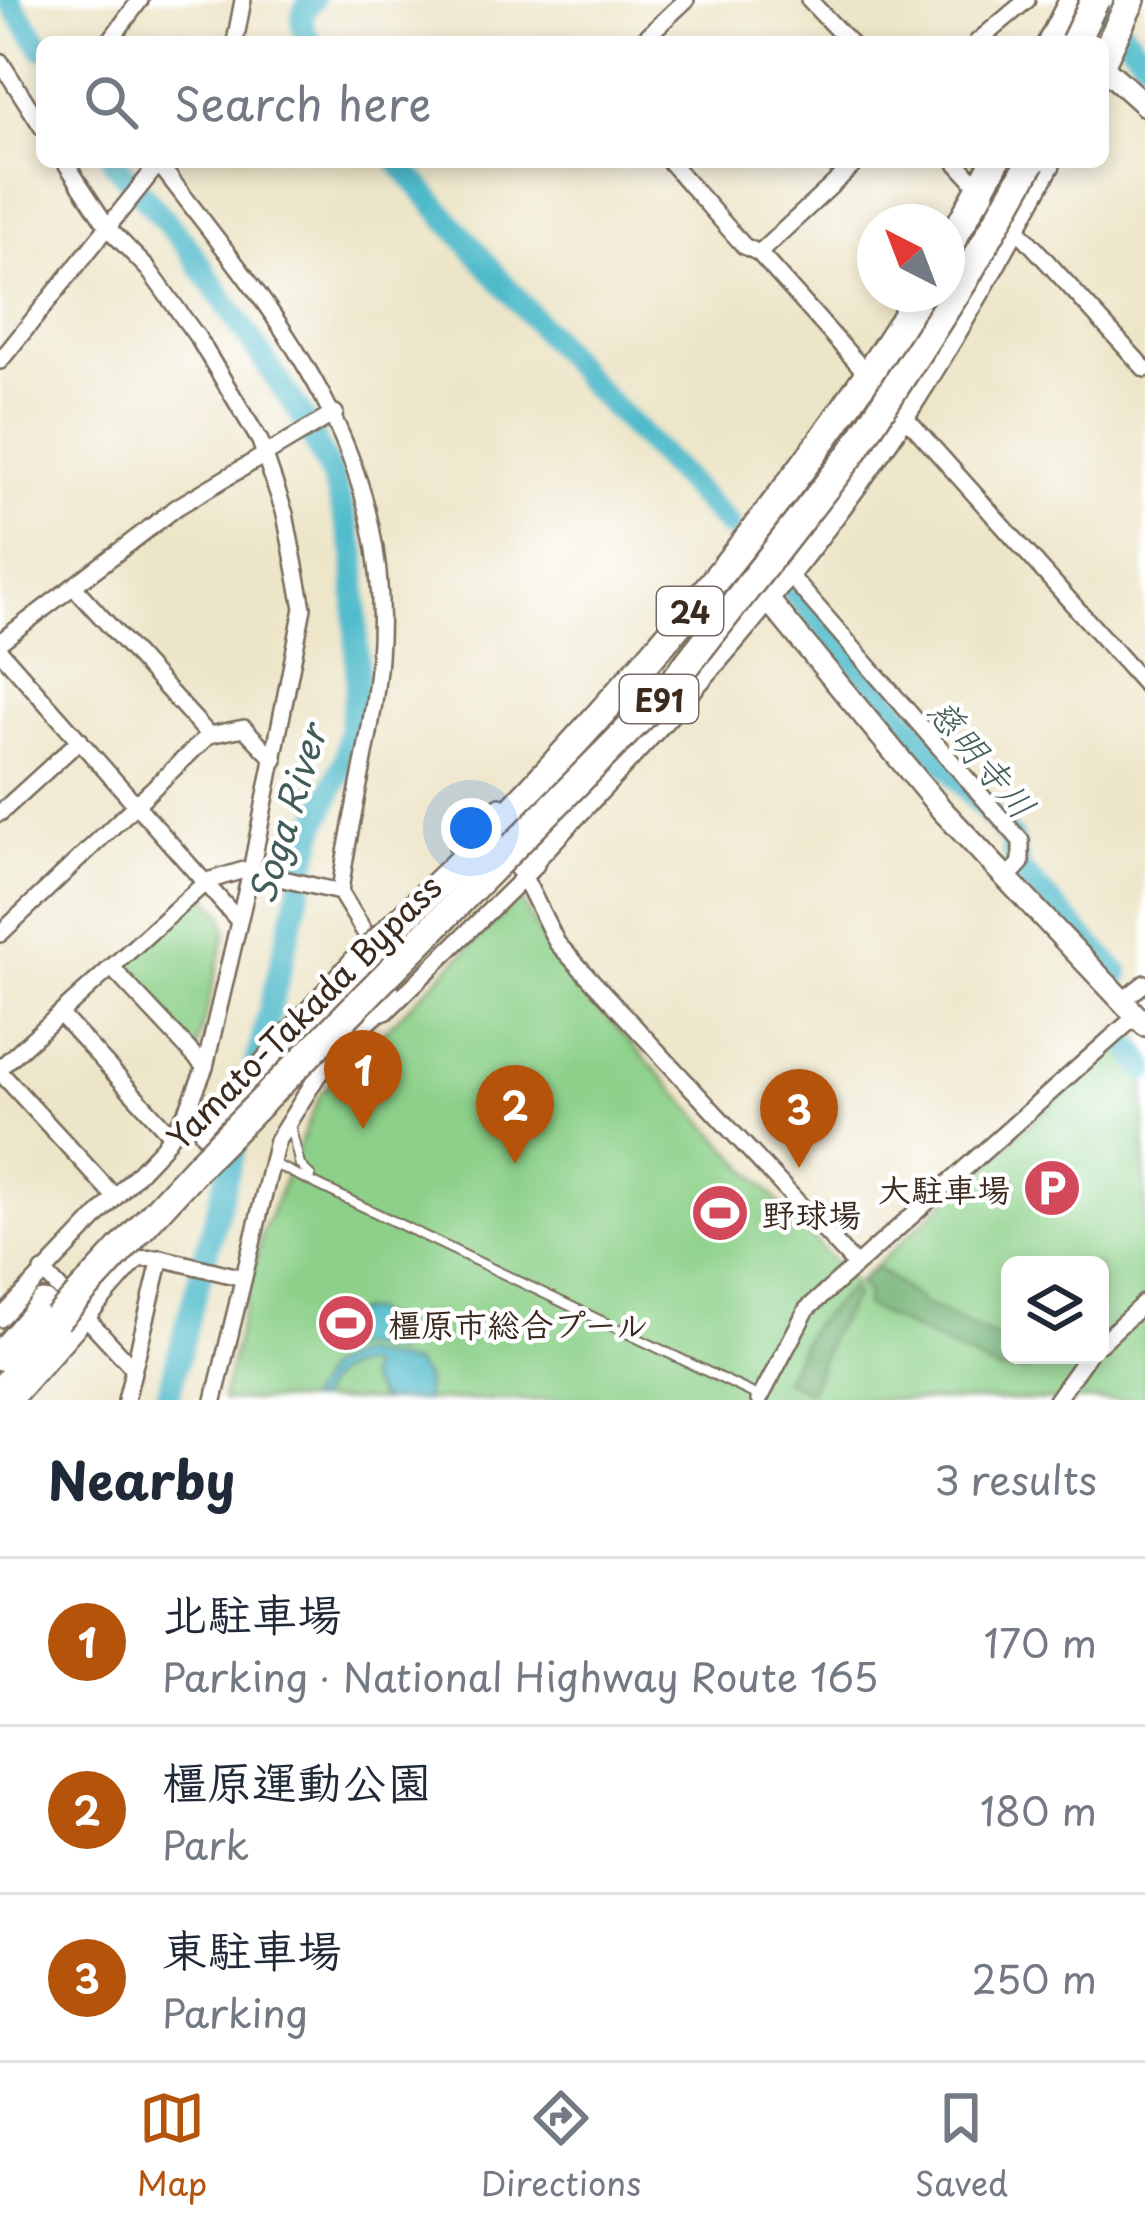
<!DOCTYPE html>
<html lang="en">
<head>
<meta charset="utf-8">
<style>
  body { margin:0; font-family:"Playpen Sans","Klee One",sans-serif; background:#f2f2f3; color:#1f2937 }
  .controls { position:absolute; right:36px; bottom:36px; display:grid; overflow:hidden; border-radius:18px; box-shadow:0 6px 18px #0003 }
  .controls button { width:108px; height:108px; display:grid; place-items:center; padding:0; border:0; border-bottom:3px solid #e0e1e3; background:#fff; color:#1f2937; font:60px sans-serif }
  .compass { position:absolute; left:857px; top:204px; width:108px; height:108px; border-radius:50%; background:#fff; box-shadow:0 6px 18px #0003; rotate:318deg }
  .you { position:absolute; left:471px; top:828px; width:42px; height:42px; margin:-30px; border:9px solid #fff; border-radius:50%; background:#1a73e8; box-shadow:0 0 0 18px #1a73e833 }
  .badge { display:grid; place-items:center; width:78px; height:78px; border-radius:50%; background:#b45309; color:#fff; font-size:39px; font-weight:700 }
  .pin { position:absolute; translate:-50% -99px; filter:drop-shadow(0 3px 6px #0008) }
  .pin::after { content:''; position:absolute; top:63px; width:42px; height:36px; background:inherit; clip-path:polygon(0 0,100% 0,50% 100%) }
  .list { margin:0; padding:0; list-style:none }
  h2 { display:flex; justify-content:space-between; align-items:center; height:156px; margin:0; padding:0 48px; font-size:51px }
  h2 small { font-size:39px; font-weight:400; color:#747a83 }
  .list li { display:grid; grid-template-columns:78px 1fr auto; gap:36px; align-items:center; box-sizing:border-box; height:168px; padding:0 48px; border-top:3px solid #e0e1e3 }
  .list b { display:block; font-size:45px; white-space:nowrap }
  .list p { margin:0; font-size:39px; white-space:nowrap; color:#747a83 }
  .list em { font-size:39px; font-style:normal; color:#747a83 }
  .icon { flex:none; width:66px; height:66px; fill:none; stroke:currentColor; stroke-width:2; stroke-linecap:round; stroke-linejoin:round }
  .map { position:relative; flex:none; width:1145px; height:1400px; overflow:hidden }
  .search { position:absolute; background:#fff; box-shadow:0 6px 18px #0003; left:36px; right:36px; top:36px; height:132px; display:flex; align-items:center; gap:30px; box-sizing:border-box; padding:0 42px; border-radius:18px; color:#747a83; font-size:45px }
  .sheet { height:660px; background:#fff }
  nav { display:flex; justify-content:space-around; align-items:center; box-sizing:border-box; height:168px; border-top:3px solid #e0e1e3; background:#fff; font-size:33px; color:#747a83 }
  nav a { display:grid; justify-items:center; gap:6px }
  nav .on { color:#b45309 }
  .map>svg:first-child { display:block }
  .green { fill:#8cd089; stroke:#647d54; stroke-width:3; fill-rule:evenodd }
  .forest { fill:#71b275; stroke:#566e4a; stroke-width:3 }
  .water { fill:#4ebaca; stroke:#447274; stroke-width:3 }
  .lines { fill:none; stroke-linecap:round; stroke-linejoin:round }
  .river { stroke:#4ebaca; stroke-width:24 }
  .lane-casing { stroke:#796b5a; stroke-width:12 }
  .street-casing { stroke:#796b5a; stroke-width:20 }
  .secondary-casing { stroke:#796b5a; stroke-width:26 }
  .highway-casing { stroke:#796b5a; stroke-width:32 }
  .lane { stroke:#fff; stroke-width:8 }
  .street { stroke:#fff; stroke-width:15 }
  .secondary { stroke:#fff; stroke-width:21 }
  .highway { stroke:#fff; stroke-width:27 }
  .highway-bridge-casing { stroke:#796b5a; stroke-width:32; stroke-linecap:butt }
  .highway-bridge { stroke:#fff; stroke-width:27 }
  .labels { text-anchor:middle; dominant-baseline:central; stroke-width:9; stroke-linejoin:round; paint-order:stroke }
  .shield { fill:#fff; stroke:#766a62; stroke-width:3 }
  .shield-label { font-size:30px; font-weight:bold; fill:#3b2a1e }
  .street-label { font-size:33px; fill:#3b2a1e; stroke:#fff }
  .poi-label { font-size:33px; font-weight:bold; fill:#3b2a1e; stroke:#fff; text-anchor:start }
  .water-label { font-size:36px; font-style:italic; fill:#425c5a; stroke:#fff }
</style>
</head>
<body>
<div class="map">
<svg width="1145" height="1400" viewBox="0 0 1145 1400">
  <rect width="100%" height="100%" fill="#fff"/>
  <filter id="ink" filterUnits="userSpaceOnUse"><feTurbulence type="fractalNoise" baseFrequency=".00833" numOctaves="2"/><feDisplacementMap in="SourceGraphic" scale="24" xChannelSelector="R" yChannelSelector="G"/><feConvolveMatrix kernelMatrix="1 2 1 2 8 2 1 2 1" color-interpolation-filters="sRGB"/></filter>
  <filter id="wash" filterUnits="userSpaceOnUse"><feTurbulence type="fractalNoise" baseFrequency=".004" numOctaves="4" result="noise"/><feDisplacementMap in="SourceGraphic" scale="48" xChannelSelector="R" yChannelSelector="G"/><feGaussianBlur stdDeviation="2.7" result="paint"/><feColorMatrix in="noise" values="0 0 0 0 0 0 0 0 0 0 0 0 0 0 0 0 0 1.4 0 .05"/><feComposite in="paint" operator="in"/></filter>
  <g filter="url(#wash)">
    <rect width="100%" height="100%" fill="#ede5c8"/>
    <g class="green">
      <path d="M 198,896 L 208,897 L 223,915 L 226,932 L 196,1053 L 124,974 L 125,964 Z"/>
      <path d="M 520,898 L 554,960 L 855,1285 L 1128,1033 L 1145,1051 L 1145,1400 L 222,1400 L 262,1234 L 321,1093 ZM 1010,1265 L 1100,1265 L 1100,1355 L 1010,1355 Z"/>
    </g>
    <g class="forest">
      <path d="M 875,1266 L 924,1304 L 1010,1344 L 1010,1355 L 1050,1355 L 1029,1370 L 1000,1372 L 865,1306 L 867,1293 L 859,1282 Z"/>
      <path d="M 850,1288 L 855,1295 L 830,1336 L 810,1392 L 784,1380 L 811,1327 Z"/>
    </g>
    <g class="water">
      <path d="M 371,1311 L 389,1323 L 396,1352 L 354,1346 L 339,1352 L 342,1323 L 356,1312 Z"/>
      <path d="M 356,1353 L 414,1364 L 425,1378 L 426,1400 L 381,1400 L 366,1378 L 370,1368 L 365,1365 C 341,1366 325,1377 319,1400 L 307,1400 L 326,1368 Z"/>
    </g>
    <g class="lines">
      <g class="river">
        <path d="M 9,0 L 42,48"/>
        <path d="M 1096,0 L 1145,59"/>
        <path d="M 311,42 C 300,26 298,16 312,0"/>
        <path d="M 114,162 L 187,246 L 302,416 L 333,478 L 355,553 L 357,683 L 346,757 L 315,828 L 251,1085"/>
        <path d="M 398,162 L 585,378 L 729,526"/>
        <path d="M 789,588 L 1011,838 L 1019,870 L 1118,974"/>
        <path d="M 1128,1043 L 1145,1069"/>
        <path d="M 167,1400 L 242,1118"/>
      </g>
    </g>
  </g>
  <g filter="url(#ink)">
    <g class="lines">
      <g class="lane-casing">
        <g id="lane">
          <path d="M 290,1125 L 300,1165 L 311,1176"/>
          <path d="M 272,1163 L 760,1397"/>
        </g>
      </g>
      <g class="street-casing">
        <g id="street">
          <path d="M 809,0 L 849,42"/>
          <path d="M 109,42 L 140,0"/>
          <path d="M 235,42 L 243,0"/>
          <path d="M 641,42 L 686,0"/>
          <path d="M 977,42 L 1027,0"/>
          <path d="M 0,61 L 42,127"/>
          <path d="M 670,162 L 744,246 L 759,253 L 1145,685"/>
          <path d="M 956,162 L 1145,369"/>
          <path d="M 159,164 C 278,319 395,449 379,658 C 373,737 350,813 340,892"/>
          <path d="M 759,253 L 857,162"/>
          <path d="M 0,361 L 160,162"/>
          <path d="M 785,570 L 1021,841 L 1021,863 L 1006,879"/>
          <path d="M 75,588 L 209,735"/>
          <path d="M 0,642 L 177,507 L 335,413"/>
          <path d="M 0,651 L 238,920"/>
          <path d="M 0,813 L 80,740"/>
          <path d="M 457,847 L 500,805"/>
          <path d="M 524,877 L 557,943 L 854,1263"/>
          <path d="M 0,934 L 209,735 L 244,728 L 275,760"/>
          <path d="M 111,967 L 205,1067"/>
          <path d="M 1122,1001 L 1145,983"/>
          <path d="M 386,1012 L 536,865"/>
          <path d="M 60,1014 L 171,1135"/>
          <path d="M 0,1068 L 207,881 L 244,870 L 340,892 L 375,949"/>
          <path d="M 0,1072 L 115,1197"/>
          <path d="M 43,1271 L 133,1368"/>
          <path d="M 0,1319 L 163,1147 L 188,1109 L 205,1067 L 251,871 L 303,608 L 285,514 L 260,441 L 198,338 L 148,269 L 109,229 L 65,162"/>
          <path d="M 1100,1344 L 1145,1302"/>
          <path d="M 14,1400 L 138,1259 L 161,1258 L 243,1278"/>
          <path d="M 126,1400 L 161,1258"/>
          <path d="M 214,1400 L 277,1141 L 318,1075 L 347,1049"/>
          <path d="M 759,1400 L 807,1309 L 1136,1016"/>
          <path d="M 1056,1400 L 1088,1355"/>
        </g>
      </g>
      <g class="secondary-casing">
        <g id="secondary">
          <path d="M 1103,67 L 1145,105"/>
          <path d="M 765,596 L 942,810 L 1145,1025"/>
        </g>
      </g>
      <g class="highway-casing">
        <g id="highway">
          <path d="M 1052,42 L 1074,0"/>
          <path d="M 1103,59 L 1131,0"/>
          <path d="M 947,249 L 995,162"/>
          <path d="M 490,834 C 648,667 799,491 920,294"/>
          <path d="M 523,866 C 659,722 797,576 905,408 C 956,329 1002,245 1047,162"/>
          <path d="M 333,1046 L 388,997"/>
          <path d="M 208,1131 L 357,963"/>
          <path d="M 0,1356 L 44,1305"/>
          <path d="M 0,1393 L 57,1319"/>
        </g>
      </g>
      <use href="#lane" class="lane"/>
      <use href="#street" class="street"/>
      <use href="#secondary" class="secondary"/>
      <use href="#highway" class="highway"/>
      <g class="highway-bridge-casing">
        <g id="highway-bridge">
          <path d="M 1075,42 L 1095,0"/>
          <path d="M 357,963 L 490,834"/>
          <path d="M 57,1319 L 199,1165 L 664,694 L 853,452 L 963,282 L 1031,162"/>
        </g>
      </g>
      <use href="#highway-bridge" class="highway-bridge"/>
    </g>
  </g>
  <defs>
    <g id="parking-disc" transform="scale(3)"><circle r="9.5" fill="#d1495b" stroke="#fff"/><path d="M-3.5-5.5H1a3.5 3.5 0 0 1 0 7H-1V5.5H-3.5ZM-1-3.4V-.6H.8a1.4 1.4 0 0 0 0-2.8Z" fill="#fff"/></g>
    <g id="stadium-disc" transform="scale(3)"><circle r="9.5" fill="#d1495b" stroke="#fff"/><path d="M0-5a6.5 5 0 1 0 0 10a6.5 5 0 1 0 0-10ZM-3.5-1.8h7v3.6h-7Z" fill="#fff"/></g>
  </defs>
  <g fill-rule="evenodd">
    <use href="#parking-disc" x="1052" y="1188"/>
    <use href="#stadium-disc" x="720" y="1213"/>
    <use href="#stadium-disc" x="346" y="1323"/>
  </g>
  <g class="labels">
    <g class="shield">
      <rect x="657" y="587" width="66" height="48" rx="9"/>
      <rect x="620" y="675" width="78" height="48" rx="9"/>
    </g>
    <g class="shield-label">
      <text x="690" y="611">24</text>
      <text x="659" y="699">E91</text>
    </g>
    <g class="street-label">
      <text transform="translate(303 1011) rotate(-45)">Yamato-Takada Bypass</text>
    </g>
    <g class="poi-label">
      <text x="1010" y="1188" text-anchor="end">大駐車場</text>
      <text x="762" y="1213">野球場</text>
      <text x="388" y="1323">橿原市総合プール</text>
    </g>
    <g class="water-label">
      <text transform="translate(983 757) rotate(50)">慈明寺川</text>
      <text transform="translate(286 814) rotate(-73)">Soga River</text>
    </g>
  </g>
</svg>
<div class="controls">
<button><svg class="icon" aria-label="layers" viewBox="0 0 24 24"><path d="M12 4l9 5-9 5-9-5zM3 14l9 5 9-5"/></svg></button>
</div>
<svg class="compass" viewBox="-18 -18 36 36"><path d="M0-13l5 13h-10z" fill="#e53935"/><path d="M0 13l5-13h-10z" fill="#747a83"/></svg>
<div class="you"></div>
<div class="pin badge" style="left:363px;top:1129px">1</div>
<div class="pin badge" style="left:515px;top:1164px">2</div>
<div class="pin badge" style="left:799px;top:1168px">3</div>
<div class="search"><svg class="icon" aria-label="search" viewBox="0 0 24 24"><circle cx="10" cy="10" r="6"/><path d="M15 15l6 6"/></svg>Search here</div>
</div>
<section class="sheet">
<h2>Nearby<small>3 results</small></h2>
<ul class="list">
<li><span class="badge">1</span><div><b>北駐車場</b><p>Parking · National Highway Route 165</p></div><em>170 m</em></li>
<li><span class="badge">2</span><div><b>橿原運動公園</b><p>Park</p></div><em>180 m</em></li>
<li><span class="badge">3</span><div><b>東駐車場</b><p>Parking</p></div><em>250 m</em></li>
</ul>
</section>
<nav>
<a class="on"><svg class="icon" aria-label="map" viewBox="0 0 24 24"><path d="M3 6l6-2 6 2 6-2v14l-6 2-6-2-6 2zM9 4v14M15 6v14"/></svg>Map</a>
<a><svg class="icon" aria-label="directions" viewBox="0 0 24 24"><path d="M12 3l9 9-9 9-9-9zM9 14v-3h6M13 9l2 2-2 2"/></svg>Directions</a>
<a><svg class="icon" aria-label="saved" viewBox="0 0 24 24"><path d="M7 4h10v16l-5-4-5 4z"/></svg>Saved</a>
</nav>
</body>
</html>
